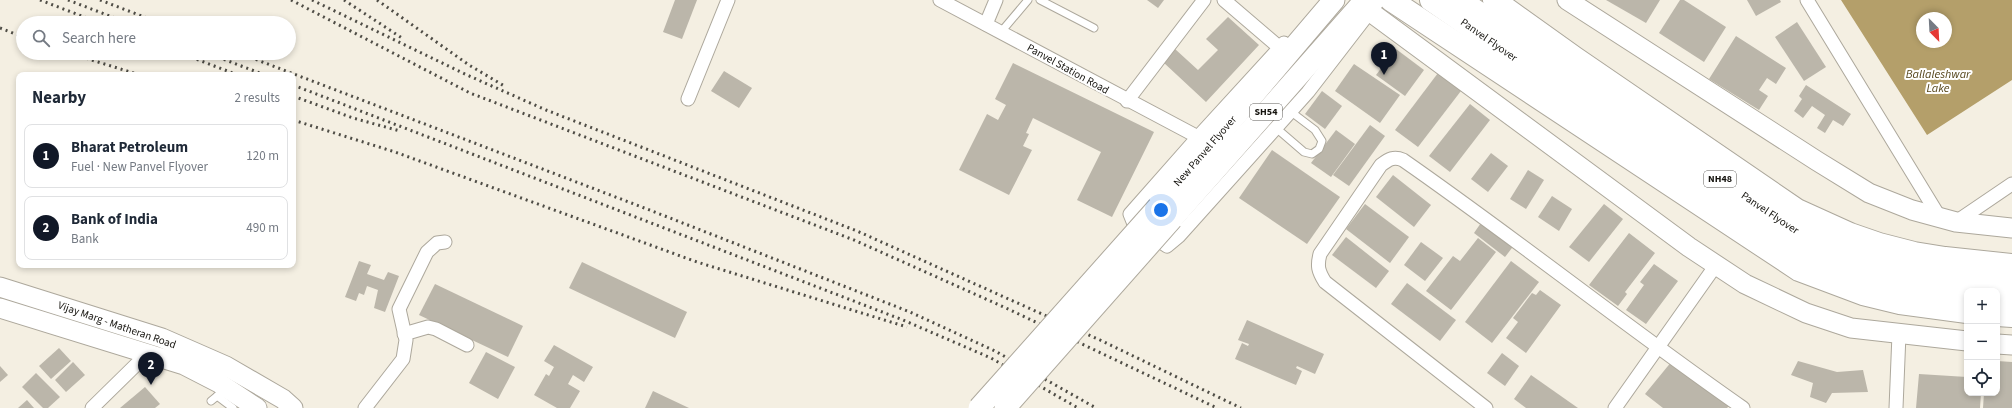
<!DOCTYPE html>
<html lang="en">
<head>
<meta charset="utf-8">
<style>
  body { margin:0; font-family:"Source Sans 3",sans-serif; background:#f6f6f7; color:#1f2937 }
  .controls { position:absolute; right:12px; bottom:12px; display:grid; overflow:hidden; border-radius:8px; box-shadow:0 2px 6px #0003 }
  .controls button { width:36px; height:36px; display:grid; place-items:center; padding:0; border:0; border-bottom:1px solid #e0e1e3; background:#fff; color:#1f2937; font:20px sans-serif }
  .compass { position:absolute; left:1916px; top:12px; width:36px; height:36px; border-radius:50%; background:#fff; box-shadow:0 2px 6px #0003; rotate:156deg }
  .you { position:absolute; left:1161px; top:210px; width:14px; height:14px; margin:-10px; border:3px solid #fff; border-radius:50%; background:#1a73e8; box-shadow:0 0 0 6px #1a73e833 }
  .badge { display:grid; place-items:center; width:26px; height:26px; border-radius:50%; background:#111827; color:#fff; font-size:13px; font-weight:700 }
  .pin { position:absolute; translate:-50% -33px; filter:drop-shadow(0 1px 2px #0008) }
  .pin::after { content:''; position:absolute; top:21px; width:14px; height:12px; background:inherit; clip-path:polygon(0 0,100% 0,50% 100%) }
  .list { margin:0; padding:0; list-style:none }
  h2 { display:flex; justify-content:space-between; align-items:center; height:52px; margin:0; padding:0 16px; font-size:17px }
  h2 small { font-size:13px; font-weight:400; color:#747a83 }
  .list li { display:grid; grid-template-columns:26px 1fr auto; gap:12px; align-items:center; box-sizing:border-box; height:64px; margin:0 8px 8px; padding:0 8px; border:1px solid #e0e1e3; border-radius:8px }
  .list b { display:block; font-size:15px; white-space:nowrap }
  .list p { margin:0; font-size:13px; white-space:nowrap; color:#747a83 }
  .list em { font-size:13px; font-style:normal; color:#747a83 }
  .icon { flex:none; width:22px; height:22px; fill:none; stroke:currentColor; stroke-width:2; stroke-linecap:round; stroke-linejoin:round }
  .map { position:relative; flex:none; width:2012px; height:408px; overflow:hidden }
  .search { position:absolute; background:#fff; box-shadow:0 2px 6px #0003; left:16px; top:16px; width:280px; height:44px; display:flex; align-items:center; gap:10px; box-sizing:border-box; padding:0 14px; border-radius:22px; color:#747a83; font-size:15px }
  .panel { position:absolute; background:#fff; box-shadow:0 2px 6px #0003; left:16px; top:72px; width:280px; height:196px; border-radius:8px }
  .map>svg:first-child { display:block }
  .water { fill:#b49f6a; fill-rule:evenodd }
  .building { fill:#bbb6aa }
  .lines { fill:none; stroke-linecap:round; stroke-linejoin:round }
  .lane-casing { stroke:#ada89c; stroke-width:9 }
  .street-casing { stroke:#ada89c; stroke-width:15 }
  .secondary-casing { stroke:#ada89c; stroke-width:21 }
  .primary-casing { stroke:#ada89c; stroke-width:23 }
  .highway-casing { stroke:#ada89c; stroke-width:24 }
  .lane { stroke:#fff; stroke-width:7 }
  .street { stroke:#fff; stroke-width:13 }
  .secondary { stroke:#fff; stroke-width:19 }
  .primary { stroke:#fff; stroke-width:21 }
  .highway { stroke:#fff; stroke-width:22 }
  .rail { stroke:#4f4d46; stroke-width:3; stroke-dasharray:2 4; stroke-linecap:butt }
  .primary-bridge-casing { stroke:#ada89c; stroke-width:23; stroke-linecap:butt }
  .primary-bridge { stroke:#fff; stroke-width:21 }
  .labels { text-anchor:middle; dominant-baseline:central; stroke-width:4; stroke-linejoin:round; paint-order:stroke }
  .shield { fill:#fff; stroke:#5c5a57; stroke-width:1 }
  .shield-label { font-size:10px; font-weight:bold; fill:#16140f }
  .street-label { font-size:11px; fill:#16140f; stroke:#fff }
  .water-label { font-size:12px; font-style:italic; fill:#56461b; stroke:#fff }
</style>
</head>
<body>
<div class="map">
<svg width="2012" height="408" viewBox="0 0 2012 408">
  <rect width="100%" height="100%" fill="#f4efe2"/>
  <path class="water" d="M 1841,0 L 2012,0 L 2012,80 L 1927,135 ZM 1922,18 L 1946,18 L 1946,42 L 1922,42 Z"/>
  <g class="building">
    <path d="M 675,0 L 697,0 L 682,39 L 663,32 Z"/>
    <path d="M 1147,0 L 1164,0 L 1158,8 Z"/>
    <path d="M 1606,0 L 1660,0 L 1646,23 Z"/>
    <path d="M 1680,0 L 1684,0 L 1726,27 L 1704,62 L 1659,33 Z"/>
    <path d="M 1747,0 L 1780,0 L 1781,2 L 1756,16 Z"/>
    <path d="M 1228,17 L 1259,45 L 1206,102 L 1163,62 L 1175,49 L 1198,70 L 1218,50 L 1206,39 Z"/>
    <path d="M 1797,22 L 1826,67 L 1804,81 L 1775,37 Z"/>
    <path d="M 1736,36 L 1786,68 L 1776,84 L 1767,78 L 1759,90 L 1768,96 L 1759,110 L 1709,79 Z"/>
    <path d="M 1396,49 L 1424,70 L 1405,96 L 1376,75 Z"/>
    <path d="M 1013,63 L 1154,132 L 1112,217 L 1077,200 L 1101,152 L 1033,118 L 1026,133 L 1029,134 L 1023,146 L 1032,150 L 1009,195 L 959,170 L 987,114 L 998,120 L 1006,105 L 995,99 Z"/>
    <path d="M 1354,64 L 1400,95 L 1380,123 L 1335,91 Z"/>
    <path d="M 1441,69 L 1464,87 L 1418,147 L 1395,130 Z"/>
    <path d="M 724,71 L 752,88 L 739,108 L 711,91 Z"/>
    <path d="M 1806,85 L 1851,114 L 1843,126 L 1833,120 L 1825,133 L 1817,128 L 1825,115 L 1812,106 L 1803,118 L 1794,111 L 1802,99 L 1799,96 Z"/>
    <path d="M 1322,91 L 1342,106 L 1325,129 L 1305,114 Z"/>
    <path d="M 1470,104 L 1490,120 L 1450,172 L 1429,156 Z"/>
    <path d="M 1370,125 L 1385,136 L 1349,186 L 1333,175 Z"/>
    <path d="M 1336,130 L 1355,144 L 1331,177 L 1311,163 Z"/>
    <path d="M 1272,150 L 1340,197 L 1307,244 L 1239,198 Z"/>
    <path d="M 1491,153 L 1508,166 L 1488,192 L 1471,179 Z"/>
    <path d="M 1528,170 L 1544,180 L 1526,209 L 1510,199 Z"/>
    <path d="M 1393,175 L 1431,205 L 1414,227 L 1376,197 Z"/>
    <path d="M 1552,196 L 1572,209 L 1559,231 L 1538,217 Z"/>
    <path d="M 1365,204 L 1409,237 L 1390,263 L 1346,229 Z"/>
    <path d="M 1604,204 L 1623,219 L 1589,262 L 1569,247 Z"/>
    <path d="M 1483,220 L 1515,244 L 1505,257 L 1474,233 Z"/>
    <path d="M 1629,233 L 1655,253 L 1625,292 L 1627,294 L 1618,306 L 1589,285 Z"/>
    <path d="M 1346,237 L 1389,271 L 1376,288 L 1332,255 Z"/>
    <path d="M 1478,238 L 1496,252 L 1451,310 L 1426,291 L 1453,256 L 1460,261 Z"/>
    <path d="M 1421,242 L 1443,258 L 1425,281 L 1404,265 Z"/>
    <path d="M 359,261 L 371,265 L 367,274 L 384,280 L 388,272 L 399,276 L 385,312 L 374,308 L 378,290 L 367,286 L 364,295 L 359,293 L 356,301 L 345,297 Z"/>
    <path d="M 1511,261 L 1539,282 L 1492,343 L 1465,322 Z"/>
    <path d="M 582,262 L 687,312 L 675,338 L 569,288 Z"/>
    <path d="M 1654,264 L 1678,281 L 1646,324 L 1626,310 L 1644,285 L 1640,282 Z"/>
    <path d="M 1407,283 L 1456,320 L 1440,341 L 1391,304 Z"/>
    <path d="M 435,284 L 523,326 L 508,357 L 419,315 Z"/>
    <path d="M 1540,290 L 1561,305 L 1526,353 L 1506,338 L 1518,322 L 1513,318 L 1532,293 L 1536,295 Z"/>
    <path d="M 1247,320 L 1324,354 L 1315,374 L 1297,366 L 1296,368 L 1302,371 L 1296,385 L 1235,359 L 1242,343 L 1248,346 L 1249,344 L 1238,340 Z"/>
    <path d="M 554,345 L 593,367 L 584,382 L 573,375 L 568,384 L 580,391 L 570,408 L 557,408 L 534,395 L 546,374 L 549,376 L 554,367 L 544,361 Z"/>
    <path d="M 59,348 L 71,361 L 51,379 L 39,366 Z"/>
    <path d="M 486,352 L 515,367 L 498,399 L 469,383 Z"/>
    <path d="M 1502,353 L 1519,366 L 1505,386 L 1487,373 Z"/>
    <path d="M 1672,361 L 1729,406 L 1727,408 L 1663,408 L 1645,394 Z"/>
    <path d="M 1798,361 L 1837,372 L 1863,370 L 1868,392 L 1832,393 L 1826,403 L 1810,397 L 1813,383 L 1791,375 Z"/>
    <path d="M 1997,361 L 2012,362 L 2012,408 L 1983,408 L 1984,393 L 1997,393 Z"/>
    <path d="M 73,362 L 85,375 L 66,392 L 55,380 Z"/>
    <path d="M 0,366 L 8,375 L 0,382 Z"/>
    <path d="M 36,373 L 60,397 L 48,408 L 43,408 L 22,387 Z"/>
    <path d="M 1919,374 L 1967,377 L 1967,393 L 1981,393 L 1980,408 L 1916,408 Z"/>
    <path d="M 1531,375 L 1578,408 L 1526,408 L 1514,399 Z"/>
    <path d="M 145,387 L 160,404 L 155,408 L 120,408 Z"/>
    <path d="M 653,391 L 689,408 L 645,408 Z"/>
    <path d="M 27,400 L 34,408 L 18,408 Z"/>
  </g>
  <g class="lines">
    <g class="lane-casing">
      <g id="lane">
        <path d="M 1040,0 L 1094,28"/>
        <path d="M 1001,32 L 1028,0"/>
        <path d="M 1275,127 L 1304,152 L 1312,154 L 1319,149 L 1322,141 L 1315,130 L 1290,111"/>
        <path d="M 217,396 L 233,408"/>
        <path d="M 211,401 L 227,388"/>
      </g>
    </g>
    <g class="street-casing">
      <g id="street">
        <path d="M 940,0 L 1198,137"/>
        <path d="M 1224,0 L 1280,48"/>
        <path d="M 1807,0 L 1940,218"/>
        <path d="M 986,24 L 996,0"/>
        <path d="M 1284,43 L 1198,137 L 1130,214 L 1134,224 L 1167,246 L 1179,236 L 1308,92 L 1379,0"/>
        <path d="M 688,99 L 728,0"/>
        <path d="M 1127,101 L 1204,0"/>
        <path d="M 1956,222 L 2012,184"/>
        <path d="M 404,334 L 428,327 L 436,329 L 467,345"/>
        <path d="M 92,408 L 148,353"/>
        <path d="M 365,408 L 403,359 L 406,340 L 399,309 L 427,252 L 437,243 L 445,242"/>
        <path d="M 1486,408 L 1325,282 C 1318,271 1317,266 1320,254 L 1381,165 C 1389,159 1394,156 1403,160 C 1518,240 1628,328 1743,408"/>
        <path d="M 1615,408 L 1716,265"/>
        <path d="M 1896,408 L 1899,334"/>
      </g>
    </g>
    <g class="secondary-casing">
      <g id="secondary">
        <path d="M 1567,0 L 1817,161 L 1869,193 L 1912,210 L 1956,222 L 2012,228"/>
        <path d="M 1361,5 L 1689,247 L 1745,284 L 1806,313 L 1851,328 L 1967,341"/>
        <path d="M 0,287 L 162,338 L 226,366 L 283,399 L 293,408"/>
        <path d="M 0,308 L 184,365 L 219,383 L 257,408"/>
        <path d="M 1997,344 L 2012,345"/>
      </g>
    </g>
    <g class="primary-casing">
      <g id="primary">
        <path d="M 1158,207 L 1334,0"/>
        <path d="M 1172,219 L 1365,0"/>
      </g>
    </g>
    <g class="highway-casing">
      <g id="highway">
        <path d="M 1391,0 L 1799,270 L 1863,294 L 1900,303 L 1967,312"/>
        <path d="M 1431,0 L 1781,241 C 1839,274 1901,289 1967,296"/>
        <path d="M 1460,0 L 1790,227 C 1862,268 1931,275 2012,283"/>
        <path d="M 1494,0 L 1575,58 L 1797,210 L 1850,234 L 1879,244 L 1914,253 L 1945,258 L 2012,265"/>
        <path d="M 1997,298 L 2012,300"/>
        <path d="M 1997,315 L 2012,316"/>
      </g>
    </g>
    <use href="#lane" class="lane"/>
    <use href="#street" class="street"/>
    <use href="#secondary" class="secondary"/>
    <use href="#primary" class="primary"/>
    <use href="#highway" class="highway"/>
    <g class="rail">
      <path d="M 40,0 L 100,23"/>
      <path d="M 68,0 L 128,23"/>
      <path d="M 100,0 L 160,23"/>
      <path d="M 291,0 L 470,93 L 854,240 L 1006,308 L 1217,408"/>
      <path d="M 312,0 L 467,75 L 546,110 L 857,231 L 1100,340 L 1241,408"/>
      <path d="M 344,0 L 402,38"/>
      <path d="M 377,0 L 469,65 L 506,87"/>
      <path d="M 0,28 L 23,37"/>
      <path d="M 69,53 L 140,75"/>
      <path d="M 180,53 L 238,75"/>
      <path d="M 207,53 L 265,75"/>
      <path d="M 239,53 L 647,209 L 910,312 L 995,351 L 1096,408"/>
      <path d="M 293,85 L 903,320 L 991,358 L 1078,408"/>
      <path d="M 293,96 L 353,118 L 400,131"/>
      <path d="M 293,120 L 395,152 L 697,262 L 907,327"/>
    </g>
    <g class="primary-bridge-casing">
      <g id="primary-bridge">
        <path d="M 979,408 L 1158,207"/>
        <path d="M 1005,408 L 1172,219"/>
      </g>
    </g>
    <use href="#primary-bridge" class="primary-bridge"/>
  </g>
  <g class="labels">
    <g class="shield">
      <rect x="1250" y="104" width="32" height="16" rx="3"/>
      <rect x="1704" y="171" width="32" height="16" rx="3"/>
    </g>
    <g class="shield-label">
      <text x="1266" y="112">SH54</text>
      <text x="1720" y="179">NH48</text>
    </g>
    <g class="street-label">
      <text transform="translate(1489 40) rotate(35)">Panvel Flyover</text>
      <text transform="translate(1068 69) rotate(29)">Panvel Station Road</text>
      <text transform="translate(1205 151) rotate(-49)">New Panvel Flyover</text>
      <text transform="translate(1770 213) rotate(34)">Panvel Flyover</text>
      <text transform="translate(117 325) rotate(19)">Vijay Marg - Matheran Road</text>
    </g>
    <g class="water-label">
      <text x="1938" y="74">Ballaleshwar<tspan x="1938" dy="14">Lake</tspan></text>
    </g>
  </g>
</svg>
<div class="controls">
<button>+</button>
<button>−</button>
<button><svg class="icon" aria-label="locate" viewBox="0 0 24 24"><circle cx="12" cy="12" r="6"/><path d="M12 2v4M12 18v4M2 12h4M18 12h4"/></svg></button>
</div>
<svg class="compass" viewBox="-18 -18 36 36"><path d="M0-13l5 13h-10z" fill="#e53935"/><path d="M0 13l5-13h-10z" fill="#747a83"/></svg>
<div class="you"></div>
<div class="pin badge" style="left:1384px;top:75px">1</div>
<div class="pin badge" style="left:151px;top:385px">2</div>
<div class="search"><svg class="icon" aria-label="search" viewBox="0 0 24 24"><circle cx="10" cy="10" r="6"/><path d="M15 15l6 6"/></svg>Search here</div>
<section class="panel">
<h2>Nearby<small>2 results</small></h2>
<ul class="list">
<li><span class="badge">1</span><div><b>Bharat Petroleum</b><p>Fuel · New Panvel Flyover</p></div><em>120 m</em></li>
<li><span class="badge">2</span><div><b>Bank of India</b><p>Bank</p></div><em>490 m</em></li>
</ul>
</section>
</div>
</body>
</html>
